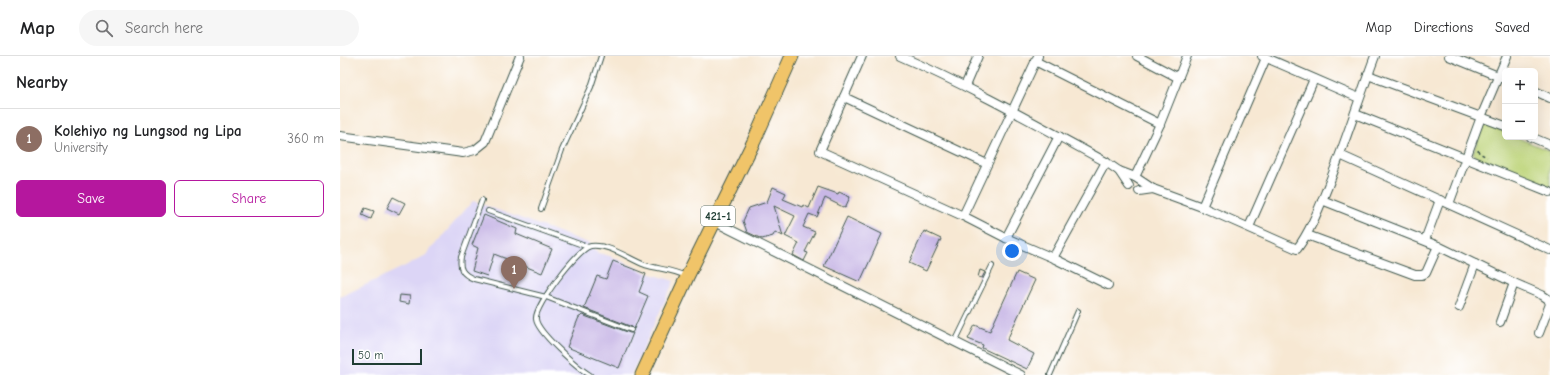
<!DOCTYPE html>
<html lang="en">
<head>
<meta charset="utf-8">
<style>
  body { margin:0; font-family:"Comic Neue",sans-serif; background:#f6f6f6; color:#202124 }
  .controls { position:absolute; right:12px; top:12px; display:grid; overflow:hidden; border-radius:6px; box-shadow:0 4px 16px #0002 }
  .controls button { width:36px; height:36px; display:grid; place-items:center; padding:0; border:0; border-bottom:1px solid #e0e0e0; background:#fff; color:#202124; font:20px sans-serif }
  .scale { position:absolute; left:12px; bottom:10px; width:70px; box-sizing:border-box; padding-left:4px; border:2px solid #1f3d34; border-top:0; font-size:11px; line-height:14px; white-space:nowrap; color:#1f3d34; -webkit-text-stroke:3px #fff; paint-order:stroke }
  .you { position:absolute; left:672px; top:195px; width:14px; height:14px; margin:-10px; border:3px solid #fff; border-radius:50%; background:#1a73e8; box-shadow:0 0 0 6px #1a73e833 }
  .badge { display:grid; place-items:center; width:26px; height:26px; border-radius:50%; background:#b5179e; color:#fff; font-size:13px; font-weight:700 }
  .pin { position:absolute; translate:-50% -33px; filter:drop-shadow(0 1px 2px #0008) }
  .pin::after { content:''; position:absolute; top:21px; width:14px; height:12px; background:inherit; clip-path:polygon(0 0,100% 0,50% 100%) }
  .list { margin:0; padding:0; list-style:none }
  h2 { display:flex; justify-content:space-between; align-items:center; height:52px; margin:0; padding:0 16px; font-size:17px }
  h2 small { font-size:13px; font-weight:400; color:#757577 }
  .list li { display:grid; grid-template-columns:26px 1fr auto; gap:12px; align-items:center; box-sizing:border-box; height:60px; padding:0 16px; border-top:1px solid #e0e0e0 }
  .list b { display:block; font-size:15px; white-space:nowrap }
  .list p { margin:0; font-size:13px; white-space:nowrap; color:#757577 }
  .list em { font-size:13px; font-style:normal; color:#757577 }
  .actions { display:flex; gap:8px; padding:12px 16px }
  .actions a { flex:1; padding:9px 0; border:1px solid #b5179e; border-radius:6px; text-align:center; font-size:14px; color:#b5179e }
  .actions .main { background:#b5179e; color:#fff }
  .icon { flex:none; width:22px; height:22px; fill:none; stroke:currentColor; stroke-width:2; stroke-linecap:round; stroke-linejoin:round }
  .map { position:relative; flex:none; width:1210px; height:319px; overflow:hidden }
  header { display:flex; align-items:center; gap:24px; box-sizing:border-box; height:56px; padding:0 20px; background:#fff; border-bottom:1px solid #e0e0e0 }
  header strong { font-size:19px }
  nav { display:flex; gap:22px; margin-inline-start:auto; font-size:14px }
  .search { width:280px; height:36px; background:#f6f6f6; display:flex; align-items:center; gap:10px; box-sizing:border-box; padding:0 14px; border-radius:22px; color:#757577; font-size:15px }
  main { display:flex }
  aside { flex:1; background:#fff }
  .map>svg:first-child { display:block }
  .built { fill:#dcd5f6 }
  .green { fill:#bdd479; stroke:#6e8856 }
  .building { fill:#c8b7e6 }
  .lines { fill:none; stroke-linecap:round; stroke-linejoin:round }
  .lane-casing { stroke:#3f574c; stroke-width:6 }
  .street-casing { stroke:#3f574c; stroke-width:10 }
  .primary-casing { stroke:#3f574c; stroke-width:15 }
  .path { stroke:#3f574c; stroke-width:1.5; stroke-dasharray:3 3; stroke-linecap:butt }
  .lane { stroke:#fff; stroke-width:4 }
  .street { stroke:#fff; stroke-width:8 }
  .primary { stroke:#f0c469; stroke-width:13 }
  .labels { text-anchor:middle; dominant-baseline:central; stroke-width:3; stroke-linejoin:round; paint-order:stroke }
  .shield { fill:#fff; stroke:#627771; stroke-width:1 }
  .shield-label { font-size:12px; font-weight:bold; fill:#1f3d34 }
</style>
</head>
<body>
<header>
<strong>Map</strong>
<div class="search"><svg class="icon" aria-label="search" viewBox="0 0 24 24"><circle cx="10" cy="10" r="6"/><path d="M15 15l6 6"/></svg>Search here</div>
<nav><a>Map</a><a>Directions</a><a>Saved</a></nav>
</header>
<main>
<aside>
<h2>Nearby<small></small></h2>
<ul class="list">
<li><span class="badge" style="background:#8d6e63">1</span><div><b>Kolehiyo ng Lungsod ng Lipa</b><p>University</p></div><em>360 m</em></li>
</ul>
<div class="actions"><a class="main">Save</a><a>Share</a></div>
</aside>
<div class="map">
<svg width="1210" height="319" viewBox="0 0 1210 319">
  <rect width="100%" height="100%" fill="#fff"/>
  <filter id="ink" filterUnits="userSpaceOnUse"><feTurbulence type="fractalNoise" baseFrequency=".025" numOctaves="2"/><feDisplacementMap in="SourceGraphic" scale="8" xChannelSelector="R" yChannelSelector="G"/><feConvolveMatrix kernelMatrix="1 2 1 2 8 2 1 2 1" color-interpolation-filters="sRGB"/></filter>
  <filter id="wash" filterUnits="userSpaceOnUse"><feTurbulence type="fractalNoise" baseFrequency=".012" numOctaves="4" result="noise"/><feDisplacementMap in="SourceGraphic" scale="16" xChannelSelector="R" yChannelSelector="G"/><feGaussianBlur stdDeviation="0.9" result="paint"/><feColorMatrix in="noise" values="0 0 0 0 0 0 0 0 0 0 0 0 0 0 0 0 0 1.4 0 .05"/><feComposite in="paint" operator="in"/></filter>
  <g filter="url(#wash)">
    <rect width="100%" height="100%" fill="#f7e8d3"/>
    <path class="built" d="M 133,145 L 248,187 L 258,197 L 270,200 L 308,217 L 334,225 L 291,319 L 0,319 L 0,241 L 84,201 Z"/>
    <path class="green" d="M 1148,69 L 1165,76 L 1165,81 L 1176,81 L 1210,95 L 1210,132 L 1135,101 L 1133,96 L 1144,70 Z"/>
    <g id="blocks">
      <g class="building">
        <path d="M 433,131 L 446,137 L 443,143 L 462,151 L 463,149 L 469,152 L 478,131 L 498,138 L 499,136 L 510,141 L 505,152 L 485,142 L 477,161 L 469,158 L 463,171 L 475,176 L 465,196 L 468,197 L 464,205 L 453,199 L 459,187 L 445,180 L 455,160 L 434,150 L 443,180 L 435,176 L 433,180 L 422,183 L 407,176 L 403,165 L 409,152 L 427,146 Z"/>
        <path d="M 53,141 L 65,147 L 59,158 L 47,152 Z"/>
        <path d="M 25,152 L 34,155 L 31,163 L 22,159 Z"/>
        <path d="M 144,159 L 177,173 L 176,178 L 212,193 L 202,217 L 154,198 L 147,220 L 132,215 L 138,192 L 132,189 Z"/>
        <path d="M 507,161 L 542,178 L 520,226 L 484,210 Z"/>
        <path d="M 584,175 L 601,183 L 586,215 L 569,207 Z"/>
        <path d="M 273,205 L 306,218 L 299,236 L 308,240 L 294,273 L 292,271 L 244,252 L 257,220 L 266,223 Z"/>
        <path d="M 640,214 L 645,216 L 642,222 L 638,221 Z"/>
        <path d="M 677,216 L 695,224 L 667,284 L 694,298 L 687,313 L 642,292 L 643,289 L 628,283 L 635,269 L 650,275 Z"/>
        <path d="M 60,239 L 70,240 L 69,248 L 59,246 Z"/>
        <path d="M 242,259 L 290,277 L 293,277 L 279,312 L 227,291 L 239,261 L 240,261 Z"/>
      </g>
    </g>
  </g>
  <g filter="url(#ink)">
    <use href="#blocks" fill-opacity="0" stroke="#3f574c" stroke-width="1"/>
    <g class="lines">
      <g class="lane-casing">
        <g id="lane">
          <path d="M 142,144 L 121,201 C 119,213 122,218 134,223 L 206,241 L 291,274"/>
          <path d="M 201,153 L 222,94 L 251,31 L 261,0"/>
          <path d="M 148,155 L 248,191"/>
          <path d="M 615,286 L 652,210"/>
          <path d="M 250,319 C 238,312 197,276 196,263 C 194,251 238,192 251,190 C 270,188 289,203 305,209 C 319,213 333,214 346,220"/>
          <path d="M 710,319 L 738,255"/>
        </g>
      </g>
      <g class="street-casing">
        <g id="street">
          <path d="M 522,0 L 480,95 L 623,160 L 666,182 L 713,202 L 768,229"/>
          <path d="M 560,0 C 631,31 698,69 766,106 L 779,115 L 795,121 L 813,133 L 862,151 L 957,193 C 971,174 979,152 988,130 C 1005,87 1019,43 1035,0"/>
          <path d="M 797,0 L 839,22"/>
          <path d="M 922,0 L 1019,42"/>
          <path d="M 1109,0 L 1165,23"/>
          <path d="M 695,5 L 820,68"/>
          <path d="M 1028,19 L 1165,70"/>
          <path d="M 625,30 L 638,0"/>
          <path d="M 1195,35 L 1210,42"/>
          <path d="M 504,41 L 647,108"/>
          <path d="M 1015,58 L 1210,136"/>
          <path d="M 0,80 L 123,97 L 135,94 L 145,86 L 180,0"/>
          <path d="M 1191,81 L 1210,89"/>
          <path d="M 1000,99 L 1210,194"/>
          <path d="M 779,115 L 789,130"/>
          <path d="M 795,121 L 820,68 L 847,0"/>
          <path d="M 799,135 L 813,133"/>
          <path d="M 982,144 L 1098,190 L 1174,227 L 1202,239 L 1208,243 L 1210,248 L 1199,277"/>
          <path d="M 1109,148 L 1141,61 L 1167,0"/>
          <path d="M 862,151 L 926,2"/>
          <path d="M 623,160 L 698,0"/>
          <path d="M 375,166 L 681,319"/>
          <path d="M 909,171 L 974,23"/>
          <path d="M 967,179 L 1075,219 L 1082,219 L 1086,217 L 1098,190"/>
          <path d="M 666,182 L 719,80"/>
          <path d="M 1085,184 L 1100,144"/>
          <path d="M 713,202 L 766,106"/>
          <path d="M 1119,251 L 1135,208"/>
          <path d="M 1160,266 L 1174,227"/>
        </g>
      </g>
      <g class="primary-casing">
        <path id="primary" d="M 302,319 L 347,221 L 414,85 L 452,0"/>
      </g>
      <path class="path" d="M 1138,94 L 1139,97 L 1147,101"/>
      <use href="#lane" class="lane"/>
      <use href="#street" class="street"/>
      <use href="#primary" class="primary"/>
    </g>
  </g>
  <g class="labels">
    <rect class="shield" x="361" y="150" width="34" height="20" rx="3"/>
    <g class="shield-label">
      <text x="378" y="160">421-1</text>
    </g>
  </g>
</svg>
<div class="controls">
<button>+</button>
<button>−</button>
</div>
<div class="scale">50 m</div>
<div class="you"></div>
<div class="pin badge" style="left:174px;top:233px;background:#8d6e63">1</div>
</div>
</main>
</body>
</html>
